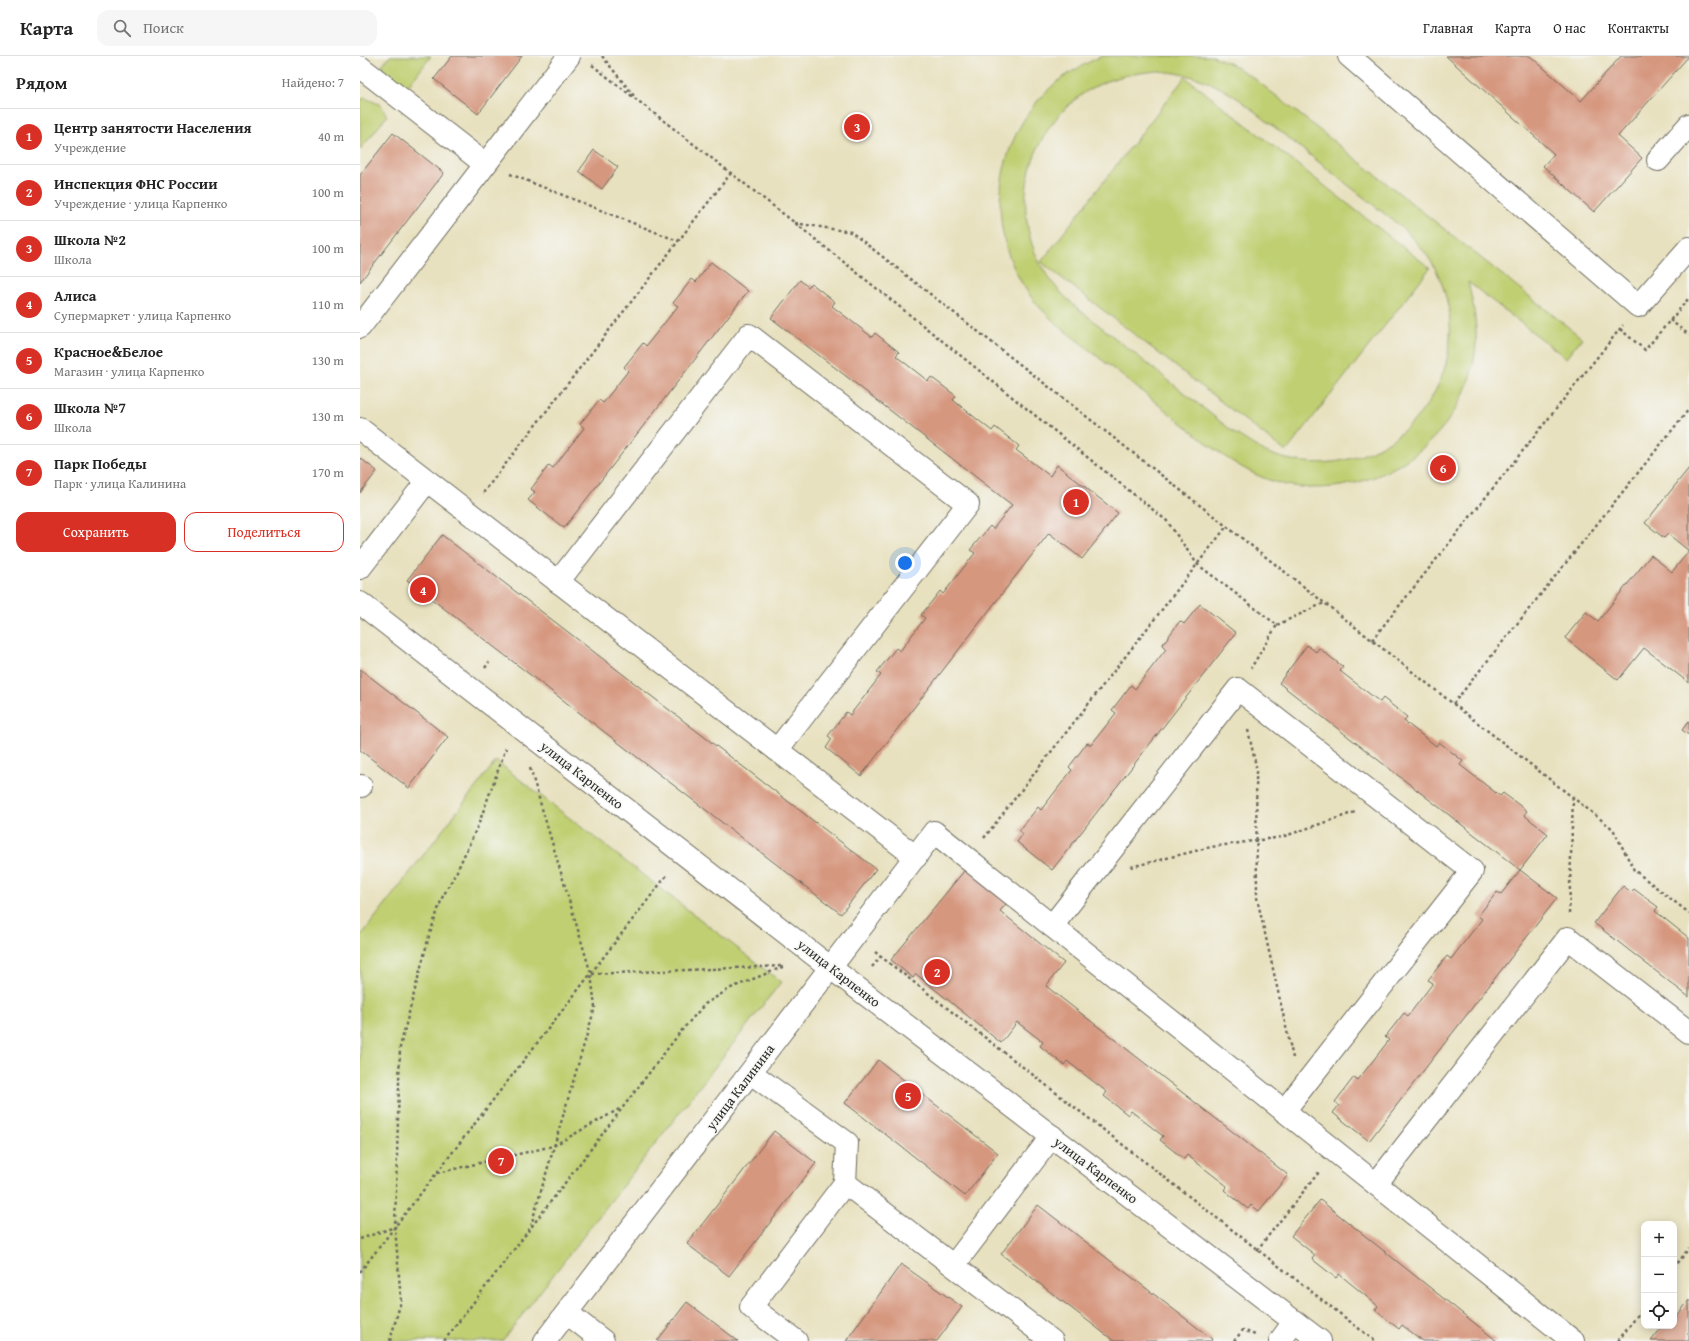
<!DOCTYPE html>
<html lang="ru">
<head>
<meta charset="utf-8">
<style>
  body { margin:0; font-family:"Gentium Book Plus",serif; background:#f6f6f6; color:#222 }
  .controls { position:absolute; right:12px; bottom:12px; display:grid; overflow:hidden; border-radius:8px; box-shadow:0 2px 10px #0003 }
  .controls button { width:36px; height:36px; display:grid; place-items:center; padding:0; border:0; border-bottom:1px solid #e0e0e0; background:#fff; color:#222; font:20px sans-serif }
  .you { position:absolute; left:545px; top:507px; width:14px; height:14px; margin:-10px; border:3px solid #fff; border-radius:50%; background:#1a73e8; box-shadow:0 0 0 6px #1a73e833 }
  .badge { display:grid; place-items:center; width:26px; height:26px; border-radius:50%; background:#d93025; color:#fff; font-size:13px; font-weight:700 }
  .pin { position:absolute; translate:-50% -50%; border:2px solid #fff; box-shadow:0 1px 4px #0006 }
  .list { margin:0; padding:0; list-style:none }
  h2 { display:flex; justify-content:space-between; align-items:center; height:52px; margin:0; padding:0 16px; font-size:17px }
  h2 small { font-size:13px; font-weight:400; color:#767676 }
  .list li { display:grid; grid-template-columns:26px 1fr auto; gap:12px; align-items:center; box-sizing:border-box; height:56px; padding:0 16px; border-top:1px solid #e0e0e0 }
  .list b { display:block; font-size:15px; white-space:nowrap }
  .list p { margin:0; font-size:13px; white-space:nowrap; color:#767676 }
  .list em { font-size:13px; font-style:normal; color:#767676 }
  .actions { display:flex; gap:8px; padding:12px 16px }
  .actions a { flex:1; padding:9px 0; border:1px solid #d93025; border-radius:12px; text-align:center; font-size:14px; color:#d93025 }
  .actions .main { background:#d93025; color:#fff }
  .icon { flex:none; width:22px; height:22px; fill:none; stroke:currentColor; stroke-width:2; stroke-linecap:round; stroke-linejoin:round }
  .map { position:relative; flex:none; width:1329px; height:1285px; overflow:hidden }
  header { display:flex; align-items:center; gap:24px; box-sizing:border-box; height:56px; padding:0 20px; background:#fff; border-bottom:1px solid #e0e0e0 }
  header strong { font-size:19px }
  nav { display:flex; gap:22px; margin-inline-start:auto; font-size:14px }
  .search { width:280px; height:36px; background:#f6f6f6; display:flex; align-items:center; gap:10px; box-sizing:border-box; padding:0 14px; border-radius:12px; color:#767676; font-size:15px }
  main { display:flex }
  aside { flex:1; background:#fff }
  .map>svg:first-child { display:block }
  .green { fill:#bfcf71; stroke:#757d4e; fill-rule:evenodd }
  .building { fill:#d6977f }
  .lines { fill:none; stroke-linecap:round; stroke-linejoin:round }
  .minor-casing { stroke:#6d6b5f; stroke-width:24 }
  .path { stroke:#6d6b5f; stroke-width:2.5; stroke-dasharray:3 3; stroke-linecap:butt }
  .minor { stroke:#fff; stroke-width:22 }
  .labels { text-anchor:middle; dominant-baseline:central; stroke-width:3; stroke-linejoin:round; paint-order:stroke }
  .street-label { font-size:14px; fill:#2b2b2b; stroke:#f6f6f2 }
</style>
</head>
<body>
<header>
<strong>Карта</strong>
<div class="search"><svg class="icon" aria-label="search" viewBox="0 0 24 24"><circle cx="10" cy="10" r="6"/><path d="M15 15l6 6"/></svg>Поиск</div>
<nav><a>Главная</a><a>Карта</a><a>О нас</a><a>Контакты</a></nav>
</header>
<main>
<aside>
<h2>Рядом<small>Найдено: 7</small></h2>
<ul class="list">
<li><span class="badge">1</span><div><b>Центр занятости Населения</b><p>Учреждение</p></div><em>40 m</em></li>
<li><span class="badge">2</span><div><b>Инспекция ФНС России</b><p>Учреждение · улица Карпенко</p></div><em>100 m</em></li>
<li><span class="badge">3</span><div><b>Школа №2</b><p>Школа</p></div><em>100 m</em></li>
<li><span class="badge">4</span><div><b>Алиса</b><p>Супермаркет · улица Карпенко</p></div><em>110 m</em></li>
<li><span class="badge">5</span><div><b>Красное&amp;Белое</b><p>Магазин · улица Карпенко</p></div><em>130 m</em></li>
<li><span class="badge">6</span><div><b>Школа №7</b><p>Школа</p></div><em>130 m</em></li>
<li><span class="badge">7</span><div><b>Парк Победы</b><p>Парк · улица Калинина</p></div><em>170 m</em></li>
</ul>
<div class="actions"><a class="main">Сохранить</a><a>Поделиться</a></div>
</aside>
<div class="map">
<svg width="1329" height="1285" viewBox="0 0 1329 1285">
  <rect width="100%" height="100%" fill="#f6f6f2"/>
  <filter id="ink" filterUnits="userSpaceOnUse"><feTurbulence type="fractalNoise" baseFrequency=".025" numOctaves="2"/><feDisplacementMap in="SourceGraphic" scale="8" xChannelSelector="R" yChannelSelector="G"/><feConvolveMatrix kernelMatrix="1 2 1 2 8 2 1 2 1" color-interpolation-filters="sRGB"/></filter>
  <filter id="wash" filterUnits="userSpaceOnUse"><feTurbulence type="fractalNoise" baseFrequency=".012" numOctaves="4" result="noise"/><feDisplacementMap in="SourceGraphic" scale="16" xChannelSelector="R" yChannelSelector="G"/><feGaussianBlur stdDeviation="0.9" result="paint"/><feColorMatrix in="noise" values="0 0 0 0 0 0 0 0 0 0 0 0 0 0 0 0 0 1.4 0 .05"/><feComposite in="paint" operator="in"/></filter>
  <g filter="url(#wash)">
    <rect width="100%" height="100%" fill="#e8e1bf"/>
    <g class="green">
      <path d="M 30,0 L 71,0 L 46,33 L 24,22 L 22,9 Z"/>
      <path d="M 742,0 L 853,0 L 873,9 L 895,23 L 1222,282 L 1206,302 L 1108,226 C 1113,247 1117,266 1116,288 C 1110,379 1020,444 932,430 C 906,426 883,413 861,398 L 699,270 C 687,259 674,247 665,232 C 626,173 634,92 682,40 C 698,22 720,10 742,0 ZM 798,15 C 833,18 851,25 880,44 L 1040,170 C 1057,186 1072,202 1080,223 C 1123,328 1024,435 916,400 C 901,395 889,386 876,378 L 716,251 C 699,236 685,220 676,199 C 654,146 668,87 709,49 C 717,42 727,34 736,30 C 756,20 776,17 798,15 Z"/>
      <path d="M 825,21 L 1070,212 L 926,396 L 681,206 Z"/>
      <path d="M 5,42 L 21,49 L 27,60 L 0,94 L 0,44 Z"/>
      <path d="M 136,705 L 421,926 L 142,1285 L 0,1285 L 0,881 Z"/>
    </g>
    <g id="blocks">
      <g class="building">
        <path d="M 92,0 L 162,0 L 118,58 L 74,23 Z"/>
        <path d="M 1086,0 L 1170,0 L 1221,45 L 1261,0 L 1329,0 L 1258,80 L 1282,102 L 1234,156 L 1183,110 L 1194,98 Z"/>
        <path d="M 33,77 L 84,117 L 0,226 L 0,119 Z"/>
        <path d="M 234,94 L 258,111 L 242,133 L 219,115 Z"/>
        <path d="M 351,206 L 388,235 L 204,472 L 168,444 L 175,436 L 171,433 L 189,409 L 193,412 L 224,372 L 220,368 L 239,344 L 243,347 L 268,315 L 264,311 L 283,287 L 286,290 L 318,250 L 313,247 L 332,223 L 336,226 Z"/>
        <path d="M 440,224 L 448,231 L 451,227 L 475,246 L 472,250 L 512,281 L 515,277 L 539,296 L 536,300 L 568,325 L 571,321 L 596,340 L 593,344 L 632,375 L 635,371 L 659,390 L 656,394 L 690,420 L 697,409 L 758,457 L 722,503 L 689,477 L 501,720 L 466,692 L 472,683 L 468,680 L 486,656 L 490,659 L 521,619 L 517,616 L 536,592 L 540,595 L 565,562 L 561,559 L 580,535 L 583,538 L 615,497 L 610,494 L 630,470 L 633,473 L 652,449 L 411,262 Z"/>
        <path d="M 0,402 L 17,415 L 0,437 Z"/>
        <path d="M 1329,412 L 1329,627 L 1284,592 L 1258,624 L 1205,582 L 1226,556 L 1238,565 L 1291,499 L 1312,516 L 1329,495 L 1308,478 L 1304,482 L 1285,467 Z"/>
        <path d="M 82,479 L 516,813 L 481,858 L 47,524 Z"/>
        <path d="M 840,548 L 876,577 L 692,814 L 657,786 L 663,778 L 659,775 L 678,751 L 681,754 L 712,714 L 709,711 L 727,687 L 731,689 L 756,657 L 752,654 L 771,629 L 775,633 L 806,593 L 802,589 L 820,565 L 824,568 Z"/>
        <path d="M 947,589 L 956,596 L 959,592 L 983,611 L 980,615 L 1020,646 L 1023,642 L 1047,661 L 1044,665 L 1076,690 L 1079,686 L 1103,705 L 1100,709 L 1140,740 L 1143,737 L 1167,755 L 1164,759 L 1188,778 L 1160,814 L 919,627 Z"/>
        <path d="M 0,613 L 88,681 L 49,732 L 0,694 Z"/>
        <path d="M 1329,665 L 1329,679 L 1322,674 Z"/>
        <path d="M 609,809 L 651,842 L 640,855 L 704,907 L 686,930 L 928,1119 L 899,1155 L 891,1149 L 888,1153 L 864,1134 L 867,1130 L 827,1099 L 824,1103 L 800,1084 L 803,1080 L 771,1055 L 768,1059 L 744,1040 L 747,1036 L 707,1005 L 704,1009 L 680,990 L 683,986 L 657,966 L 641,987 L 556,918 L 553,922 L 531,904 Z"/>
        <path d="M 1160,814 L 1197,842 L 1009,1085 L 973,1057 L 979,1049 L 975,1046 L 994,1021 L 998,1024 L 1029,984 L 1025,981 L 1044,957 L 1048,960 L 1073,927 L 1068,924 L 1087,900 L 1091,903 L 1122,863 L 1118,860 L 1137,836 L 1141,838 Z"/>
        <path d="M 1263,830 L 1271,836 L 1274,833 L 1298,851 L 1295,855 L 1329,882 L 1329,941 L 1234,867 Z"/>
        <path d="M 518,1004 L 638,1097 L 605,1140 L 485,1047 Z"/>
        <path d="M 414,1075 L 456,1107 L 369,1220 L 327,1188 Z"/>
        <path d="M 960,1144 L 1137,1285 L 1063,1285 L 1042,1269 L 1039,1273 L 1015,1254 L 1018,1250 L 979,1218 L 976,1222 L 952,1203 L 955,1199 L 931,1180 Z"/>
        <path d="M 678,1149 L 852,1283 L 851,1285 L 754,1285 L 641,1198 Z"/>
        <path d="M 541,1208 L 602,1251 L 577,1285 L 486,1285 Z"/>
        <path d="M 1329,1244 L 1329,1285 L 1291,1285 L 1303,1270 L 1314,1270 L 1314,1264 Z"/>
        <path d="M 327,1246 L 378,1285 L 297,1285 Z"/>
      </g>
    </g>
  </g>
  <g filter="url(#ink)">
    <use href="#blocks" fill-opacity="0" stroke="#6d6b5f" stroke-width="1"/>
    <g class="lines">
      <g class="minor-casing">
        <g id="minor">
          <path d="M 989,0 L 1278,250 L 1329,192"/>
          <path d="M 0,11 L 125,108"/>
          <path d="M 1298,104 L 1329,69"/>
          <path d="M 0,271 L 209,0"/>
          <path d="M 0,373 L 556,801"/>
          <path d="M 0,512 L 67,425"/>
          <path d="M 198,526 L 389,279 L 608,448 L 417,694"/>
          <path d="M 0,547 L 471,912 L 960,1285"/>
          <path d="M 0,730 L 1,730"/>
          <path d="M 692,870 L 878,633 L 1112,815 L 924,1055"/>
          <path d="M 391,1017 L 487,1087 L 485,1127 L 692,1285"/>
          <path d="M 1016,1128 L 1208,882 L 1329,976"/>
          <path d="M 594,1209 L 692,1080"/>
          <path d="M 207,1257 L 243,1285"/>
          <path d="M 185,1285 L 574,776 L 1213,1285"/>
          <path d="M 436,1285 L 391,1251 L 485,1127"/>
          <path d="M 920,1285 L 934,1266"/>
        </g>
      </g>
      <g class="path">
        <path d="M 242,0 L 274,40"/>
        <path d="M 232,9 L 435,167 L 807,465 L 837,508 L 917,569 L 891,612"/>
        <path d="M 150,118 L 318,185"/>
        <path d="M 435,167 L 491,176 L 1253,773 L 1274,814 L 1329,857"/>
        <path d="M 1310,264 L 1329,279"/>
        <path d="M 1260,273 L 1285,294 L 1329,242"/>
        <path d="M 123,437 L 371,117"/>
        <path d="M 917,569 L 964,547"/>
        <path d="M 1012,584 L 1263,269"/>
        <path d="M 125,612 L 129,606"/>
        <path d="M 1093,648 L 1329,353"/>
        <path d="M 888,674 L 896,710 L 897,842 L 933,1002"/>
        <path d="M 170,712 L 231,918 L 235,951 L 171,1169"/>
        <path d="M 624,782 L 867,470"/>
        <path d="M 771,811 L 851,791 L 922,781 L 995,756"/>
        <path d="M 1209,858 L 1213,742"/>
        <path d="M 515,896 L 1015,1285"/>
        <path d="M 512,911 L 521,900"/>
        <path d="M 232,918 L 423,910"/>
        <path d="M 77,1117 L 193,1090 L 261,1052"/>
        <path d="M 0,1183 L 35,1171"/>
        <path d="M 897,1194 L 959,1116"/>
        <path d="M 1314,1212 L 1329,1192"/>
        <path d="M 0,1216 L 307,819"/>
        <path d="M 30,1285 L 41,1245 L 35,1171 L 40,991 L 69,880 L 82,842 L 97,815 L 119,767 L 146,692"/>
        <path d="M 84,1285 L 322,974 L 345,948 L 371,932 L 425,910"/>
        <path d="M 874,1285 L 883,1274 L 895,1279"/>
        <path d="M 1258,1285 L 1284,1251"/>
      </g>
      <use href="#minor" class="minor"/>
    </g>
  </g>
  <g class="labels">
    <g class="street-label">
      <text transform="translate(222 719) rotate(38)">улица Карпенко</text>
      <text transform="translate(479 917) rotate(38)">улица Карпенко</text>
      <text transform="translate(380 1031) rotate(-53)">улица Калинина</text>
      <text transform="translate(736 1114) rotate(37)">улица Карпенко</text>
    </g>
  </g>
</svg>
<div class="controls">
<button>+</button>
<button>−</button>
<button><svg class="icon" aria-label="locate" viewBox="0 0 24 24"><circle cx="12" cy="12" r="6"/><path d="M12 2v4M12 18v4M2 12h4M18 12h4"/></svg></button>
</div>
<div class="you"></div>
<div class="pin badge" style="left:716px;top:446px">1</div>
<div class="pin badge" style="left:577px;top:916px">2</div>
<div class="pin badge" style="left:497px;top:71px">3</div>
<div class="pin badge" style="left:63px;top:534px">4</div>
<div class="pin badge" style="left:548px;top:1040px">5</div>
<div class="pin badge" style="left:1083px;top:412px">6</div>
<div class="pin badge" style="left:141px;top:1105px">7</div>
</div>
</main>
</body>
</html>
